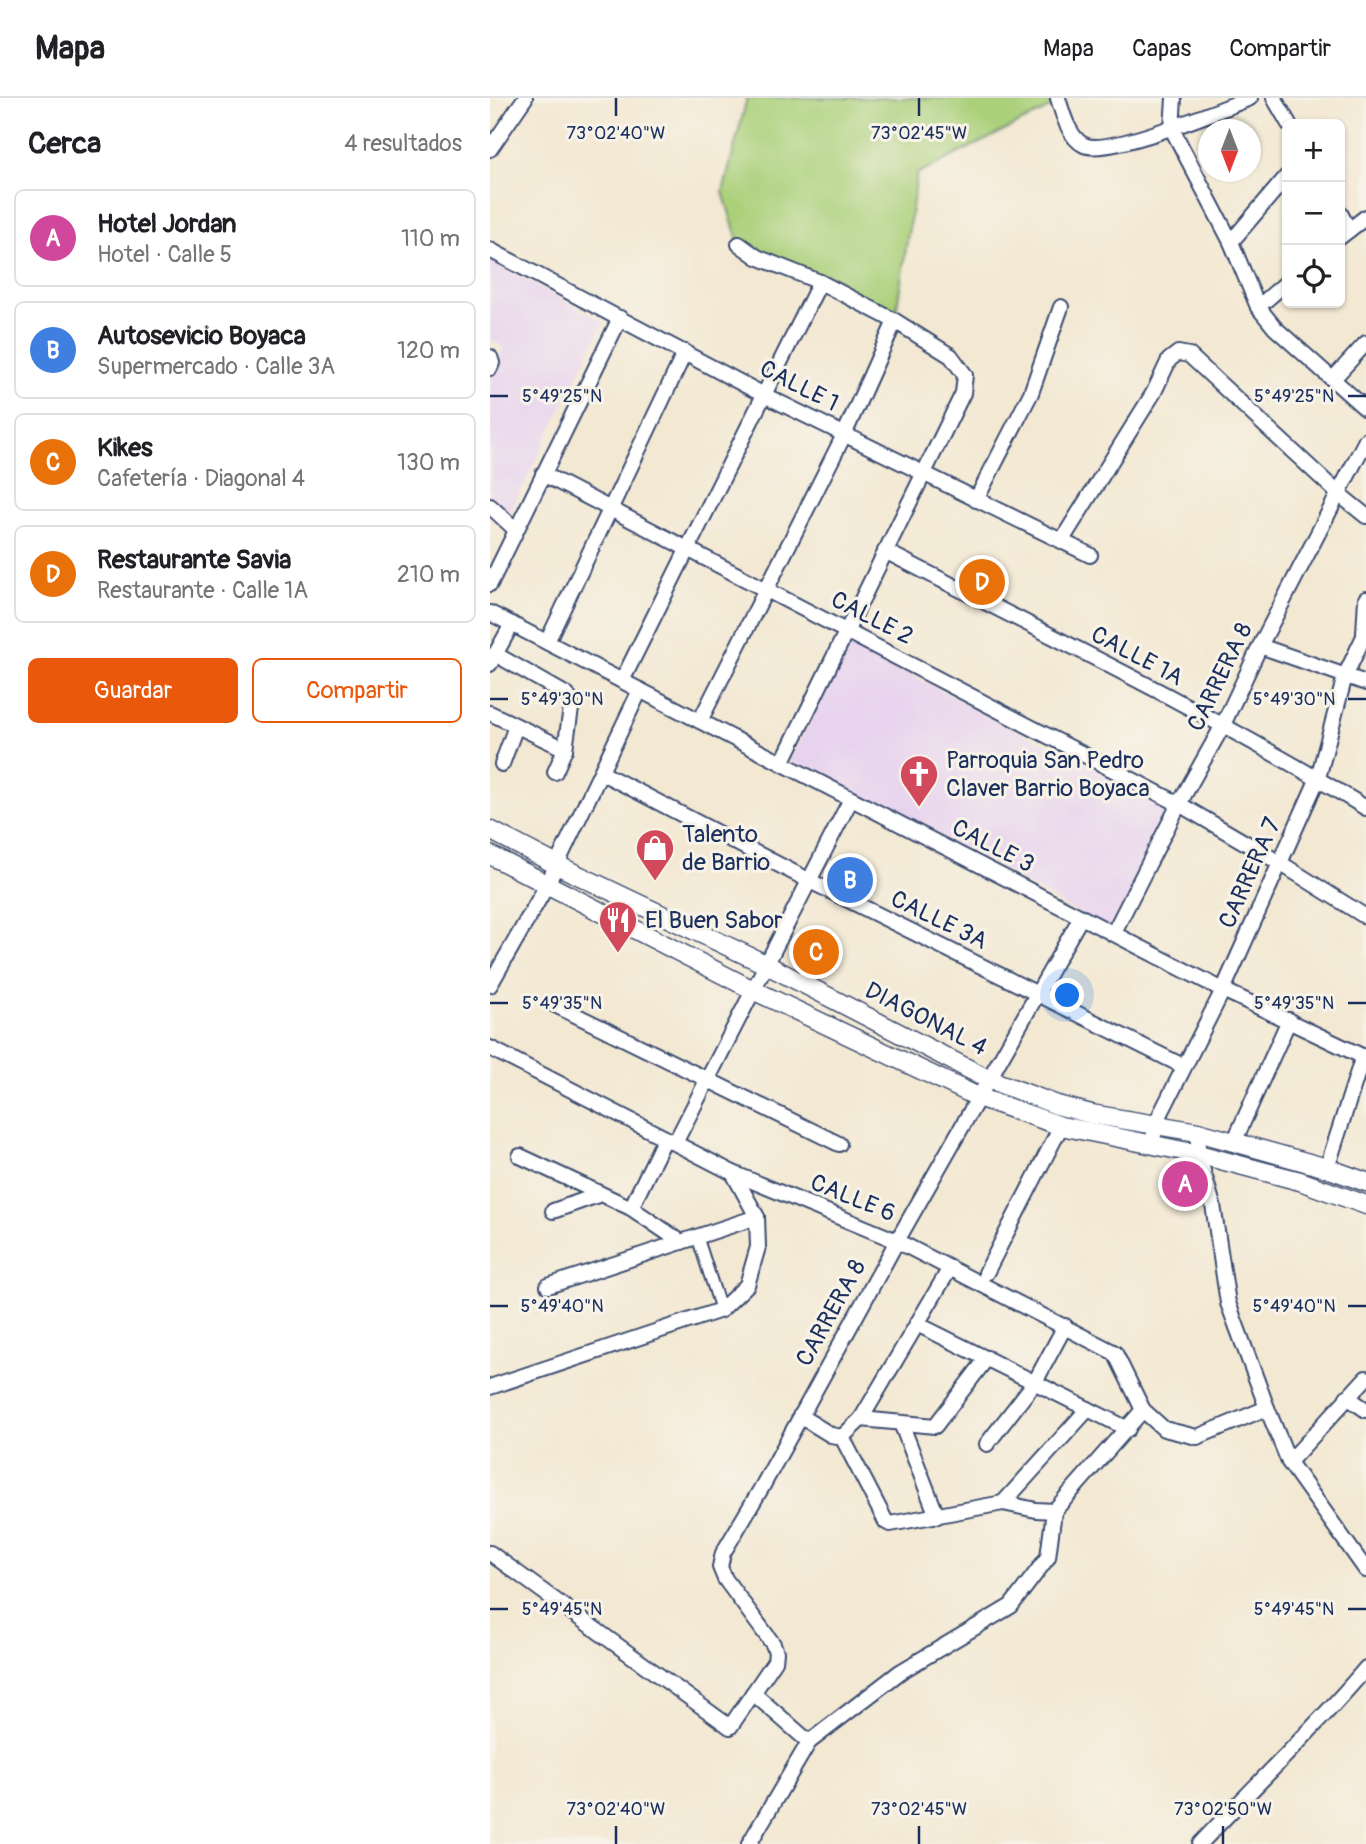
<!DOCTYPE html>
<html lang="es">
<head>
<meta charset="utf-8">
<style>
  body { margin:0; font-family:Pangolin,sans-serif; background:#f6f6f6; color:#202124 }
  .controls { position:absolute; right:21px; top:21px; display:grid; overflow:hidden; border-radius:10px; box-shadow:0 2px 5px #0004 }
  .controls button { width:63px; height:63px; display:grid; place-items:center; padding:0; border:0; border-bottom:2px solid #e0e0e0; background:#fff; color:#202124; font:35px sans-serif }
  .compass { position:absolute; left:708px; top:21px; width:63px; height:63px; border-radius:50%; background:#fff; box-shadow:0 2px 5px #0004; rotate:180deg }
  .you { position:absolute; left:578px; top:898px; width:24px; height:24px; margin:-18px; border:5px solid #fff; border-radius:50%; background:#1a73e8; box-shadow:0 0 0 10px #1a73e833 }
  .badge { display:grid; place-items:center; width:46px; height:46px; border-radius:50%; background:#ea580c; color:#fff; font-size:23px; font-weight:700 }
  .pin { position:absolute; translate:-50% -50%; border:4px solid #fff; box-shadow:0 2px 7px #0006 }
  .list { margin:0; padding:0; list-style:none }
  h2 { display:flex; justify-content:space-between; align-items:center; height:91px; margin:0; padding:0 28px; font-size:30px }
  h2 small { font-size:23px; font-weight:400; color:#757577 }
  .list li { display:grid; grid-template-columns:46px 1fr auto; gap:21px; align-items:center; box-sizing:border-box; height:98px; margin:0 14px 14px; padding:0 14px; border:2px solid #e0e0e0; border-radius:10px }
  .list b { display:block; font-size:26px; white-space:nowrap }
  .list p { margin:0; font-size:23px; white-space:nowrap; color:#757577 }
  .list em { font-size:23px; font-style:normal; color:#757577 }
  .actions { display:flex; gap:14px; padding:21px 28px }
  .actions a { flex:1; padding:16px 0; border:2px solid #ea580c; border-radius:10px; text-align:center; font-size:24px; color:#ea580c }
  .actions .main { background:#ea580c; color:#fff }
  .icon { flex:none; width:38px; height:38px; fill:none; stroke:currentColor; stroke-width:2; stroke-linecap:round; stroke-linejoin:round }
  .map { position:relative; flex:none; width:876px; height:1746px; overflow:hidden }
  header { display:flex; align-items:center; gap:42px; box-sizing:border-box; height:98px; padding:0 35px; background:#fff; border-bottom:2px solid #e0e0e0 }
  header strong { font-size:33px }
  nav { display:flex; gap:38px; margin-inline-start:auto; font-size:24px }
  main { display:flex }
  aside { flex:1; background:#fff }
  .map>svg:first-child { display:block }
  .built { fill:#e7d2ef }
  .green { fill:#abd07a; stroke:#63806c; stroke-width:2 }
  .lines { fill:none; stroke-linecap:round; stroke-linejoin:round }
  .pedestrian-casing { stroke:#3b4b6f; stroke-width:14 }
  .minor-casing { stroke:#3b4b6f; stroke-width:18 }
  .tertiary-casing { stroke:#3b4b6f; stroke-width:21 }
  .pedestrian { stroke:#fff; stroke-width:10 }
  .minor { stroke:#fff; stroke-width:14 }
  .tertiary { stroke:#fff; stroke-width:18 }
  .ticks { fill:none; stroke:#1b2f5e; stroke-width:2.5 }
  .labels { text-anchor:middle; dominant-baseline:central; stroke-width:6; stroke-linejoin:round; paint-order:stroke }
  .street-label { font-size:24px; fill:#1b2f5e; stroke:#f7f3e8 }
  .poi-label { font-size:24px; fill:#1b2f5e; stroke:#f7f3e8; text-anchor:start }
  .ticks-label { font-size:18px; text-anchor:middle; fill:#1b2f5e; stroke:#f7f3e8; stroke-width:6; stroke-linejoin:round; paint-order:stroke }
</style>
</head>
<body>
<header>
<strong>Mapa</strong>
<nav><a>Mapa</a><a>Capas</a><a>Compartir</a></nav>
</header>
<main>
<aside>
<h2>Cerca<small>4 resultados</small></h2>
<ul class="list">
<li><span class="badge" style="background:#d1479c">A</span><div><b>Hotel Jordan</b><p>Hotel · Calle 5</p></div><em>110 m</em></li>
<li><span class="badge" style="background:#3f7fe0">B</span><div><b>Autosevicio Boyaca</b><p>Supermercado · Calle 3A</p></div><em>120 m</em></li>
<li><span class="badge" style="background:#e8710a">C</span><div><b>Kikes</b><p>Cafetería · Diagonal 4</p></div><em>130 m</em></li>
<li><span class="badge" style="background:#e8710a">D</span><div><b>Restaurante Savia</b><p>Restaurante · Calle 1A</p></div><em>210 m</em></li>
</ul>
<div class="actions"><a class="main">Guardar</a><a>Compartir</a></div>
</aside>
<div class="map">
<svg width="876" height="1746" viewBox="0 0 876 1746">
  <rect width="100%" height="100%" fill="#f7f3e8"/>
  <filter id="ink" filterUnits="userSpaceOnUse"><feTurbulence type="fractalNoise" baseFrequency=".0143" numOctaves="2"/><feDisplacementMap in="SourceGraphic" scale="14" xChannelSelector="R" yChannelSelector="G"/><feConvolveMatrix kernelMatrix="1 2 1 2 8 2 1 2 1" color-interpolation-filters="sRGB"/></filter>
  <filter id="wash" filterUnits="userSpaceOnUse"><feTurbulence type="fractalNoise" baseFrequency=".00686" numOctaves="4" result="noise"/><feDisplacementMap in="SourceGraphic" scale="28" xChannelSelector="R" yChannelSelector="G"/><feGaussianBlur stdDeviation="1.57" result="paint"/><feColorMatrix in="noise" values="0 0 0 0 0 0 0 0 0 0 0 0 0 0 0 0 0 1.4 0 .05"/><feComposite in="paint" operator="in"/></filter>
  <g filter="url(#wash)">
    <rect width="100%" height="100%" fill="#f3e8d2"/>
    <g class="built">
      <path d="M 0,162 L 114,224 L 17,421 L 0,406 L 0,285 L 13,249 L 0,242 Z"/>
      <path d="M 360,545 L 559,648 L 689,706 L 623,836 L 499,764 L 520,723 L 497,765 L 299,663 Z"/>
    </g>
    <path class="green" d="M 257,0 L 546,0 L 570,5 L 427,76 L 405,223 L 249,146 L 233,94 Z"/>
  </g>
  <g filter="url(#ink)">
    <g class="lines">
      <g class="pedestrian-casing">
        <path id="pedestrian" d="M 207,1138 L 231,1212"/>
      </g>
      <g class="minor-casing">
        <g id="minor">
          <path d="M 568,0 C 572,14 579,40 594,47 C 618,58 732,11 760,0"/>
          <path d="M 684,0 L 682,31 L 741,144 L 768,209 L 785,230 L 876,311"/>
          <path d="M 784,0 L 799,26"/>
          <path d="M 0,51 L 35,0"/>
          <path d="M 850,115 L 859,132"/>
          <path d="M 850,139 L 876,119"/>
          <path d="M 741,144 L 797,78"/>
          <path d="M 249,146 L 267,159 L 330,184 L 405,223 L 461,258 L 475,277 L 473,295 L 292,665"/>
          <path d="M 0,152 L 274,297 L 600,457"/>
          <path d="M 768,209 L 797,184"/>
          <path d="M 0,259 L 2,265 L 0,270"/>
          <path d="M 843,281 L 876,245"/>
          <path d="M 53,376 L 689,706 L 790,765 L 876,819"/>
          <path d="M 486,402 L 541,295 L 571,209"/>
          <path d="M 0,408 L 26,432"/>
          <path d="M 572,442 L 664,294 L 679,262 L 688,255 L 699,257 L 850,397 L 876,418"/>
          <path d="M 395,453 C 556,536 721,615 876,710"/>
          <path d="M 0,486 L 130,220"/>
          <path d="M 0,515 L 733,892 L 876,960"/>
          <path d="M 874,535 L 876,501"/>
          <path d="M 57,544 L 195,254"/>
          <path d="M 770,548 L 876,585"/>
          <path d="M 5,556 L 77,597 L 82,604 L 75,651 L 65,674"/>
          <path d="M 0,566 L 22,526"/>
          <path d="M 132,583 L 330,184"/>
          <path d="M 0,615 L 75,651"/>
          <path d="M 210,623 L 354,337 L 405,223"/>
          <path d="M 12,666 L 26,628"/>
          <path d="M 112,675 L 320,783 L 693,968"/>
          <path d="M 623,836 L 689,706 L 732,629 L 770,548 L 876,342"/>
          <path d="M 0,887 L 57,787 L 150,592"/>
          <path d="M 63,906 L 349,1046"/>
          <path d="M 0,950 L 243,1075 L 407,1143 L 625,1255 L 653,1312 L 674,1331 L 707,1339 L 777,1310"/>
          <path d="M 708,1034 L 708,1056 L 723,1107 L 738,1205 L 777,1310 L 799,1364 L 876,1472"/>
          <path d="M 664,1037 L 665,1027 L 733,892 L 828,680 L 855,578 L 876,534"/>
          <path d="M 744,1044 L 799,922"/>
          <path d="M 185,1045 L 361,701"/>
          <path d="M 30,1058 L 141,1110 L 191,1144"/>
          <path d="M 837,1070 L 873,958"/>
          <path d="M 141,1110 L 175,1040"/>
          <path d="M 63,1113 L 111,1096"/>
          <path d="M 496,1175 L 571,1028"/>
          <path d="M 58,1188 L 267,1119"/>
          <path d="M 427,1226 L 638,1331"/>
          <path d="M 0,1289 L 231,1212 L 257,1187 L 268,1149 L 267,1119 L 243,1075"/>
          <path d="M 857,1299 L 876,1312"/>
          <path d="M 310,1318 L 341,1337 L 352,1339"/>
          <path d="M 371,1321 L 445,1328 L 497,1260"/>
          <path d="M 411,1325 L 447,1418"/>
          <path d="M 352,1339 L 396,1424 L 400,1426 L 513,1405 L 546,1412 L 564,1413 L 653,1312"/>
          <path d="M 352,1339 L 371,1321 L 460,1170"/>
          <path d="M 497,1346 L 545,1284 L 575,1228"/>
          <path d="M 799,1364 L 876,1280"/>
          <path d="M 513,1405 L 598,1311"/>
          <path d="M 0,1455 L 240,1629 L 285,1563 L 286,1554 L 283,1546 L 235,1481 L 230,1469 L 233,1455 L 272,1389 L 407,1143 L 591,819"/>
          <path d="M 263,1595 L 319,1644"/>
          <path d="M 259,1746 L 319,1644 L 410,1574 L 521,1508 L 558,1459 L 564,1413"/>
          <path d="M 710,1746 C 765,1687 824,1632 876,1570"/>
        </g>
      </g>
      <g class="tertiary-casing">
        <g id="tertiary">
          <path d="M 0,732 L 67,767 L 275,866 L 498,981 L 567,1007 L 601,1016 L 708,1034 L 837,1070 L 876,1084"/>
          <path d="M 0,757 L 263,892 L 488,999 L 571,1028 L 708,1056 L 810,1083 L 876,1107"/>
        </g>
      </g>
      <use href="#pedestrian" class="pedestrian"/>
      <use href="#minor" class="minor"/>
      <use href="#tertiary" class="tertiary"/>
    </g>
  </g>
  <path class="ticks" d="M 126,0 L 126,18M 429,0 L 429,18M 0,298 L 18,298M 858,298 L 876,298M 0,601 L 18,601M 858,601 L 876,601M 0,905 L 18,905M 858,905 L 876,905M 0,1208 L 18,1208M 858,1208 L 876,1208M 0,1511 L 18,1511M 858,1511 L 876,1511M 126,1728 L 126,1746M 429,1728 L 429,1746M 733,1728 L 733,1746"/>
  <defs>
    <g id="church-pin" transform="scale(2.0125)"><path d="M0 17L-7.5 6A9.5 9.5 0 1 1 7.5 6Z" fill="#d1495b" stroke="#f7f3e8"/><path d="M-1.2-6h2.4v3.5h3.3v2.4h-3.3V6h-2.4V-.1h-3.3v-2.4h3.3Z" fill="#fff"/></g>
    <g id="shop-pin" transform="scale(2.0125)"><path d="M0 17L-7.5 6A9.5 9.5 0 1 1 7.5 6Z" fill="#d1495b" stroke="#f7f3e8"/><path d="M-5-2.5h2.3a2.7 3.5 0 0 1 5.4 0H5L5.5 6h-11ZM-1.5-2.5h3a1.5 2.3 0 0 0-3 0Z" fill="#fff"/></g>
    <g id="restaurant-pin" transform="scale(2.0125)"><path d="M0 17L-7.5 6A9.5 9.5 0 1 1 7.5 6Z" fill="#d1495b" stroke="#f7f3e8"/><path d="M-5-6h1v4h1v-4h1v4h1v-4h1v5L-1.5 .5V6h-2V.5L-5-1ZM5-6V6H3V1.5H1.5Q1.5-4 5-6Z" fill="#fff"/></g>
  </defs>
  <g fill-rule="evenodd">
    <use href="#church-pin" x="429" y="676"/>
    <use href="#shop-pin" x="165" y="750"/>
    <use href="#restaurant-pin" x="128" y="822"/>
  </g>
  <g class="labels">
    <g class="street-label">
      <text transform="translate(309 288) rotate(27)">CALLE 1</text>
      <text transform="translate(382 520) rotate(27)">CALLE 2</text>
      <text transform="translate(647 558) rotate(28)">CALLE 1A</text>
      <text transform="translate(730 579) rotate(-64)">CARRERA 8</text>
      <text transform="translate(503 748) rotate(27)">CALLE 3</text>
      <text transform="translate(760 775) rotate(-66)">CARRERA 7</text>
      <text transform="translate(449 822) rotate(26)">CALLE 3A</text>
      <text transform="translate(436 921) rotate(27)">DIAGONAL 4</text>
      <text transform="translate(363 1100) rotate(22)">CALLE 6</text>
      <text transform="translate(341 1215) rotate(-61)">CARRERA 8</text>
    </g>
    <g class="poi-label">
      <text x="456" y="662">Parroquia San Pedro<tspan x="456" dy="28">Claver Barrio Boyaca</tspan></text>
      <text x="192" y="736">Talento<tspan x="192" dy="28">de Barrio</tspan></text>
      <text x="155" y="822">El Buen Sabor</text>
    </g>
  </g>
  <g class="ticks-label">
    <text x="126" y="41">73°02'40"W</text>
    <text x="429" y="41">73°02'45"W</text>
    <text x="804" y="304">5°49'25"N</text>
    <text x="72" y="304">5°49'25"N</text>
    <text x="804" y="607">5°49'30"N</text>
    <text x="72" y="607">5°49'30"N</text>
    <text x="804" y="911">5°49'35"N</text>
    <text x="72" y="911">5°49'35"N</text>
    <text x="804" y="1214">5°49'40"N</text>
    <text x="72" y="1214">5°49'40"N</text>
    <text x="72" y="1517">5°49'45"N</text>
    <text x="804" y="1517">5°49'45"N</text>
    <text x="126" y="1717">73°02'40"W</text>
    <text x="429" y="1717">73°02'45"W</text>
    <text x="733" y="1717">73°02'50"W</text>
  </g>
</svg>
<div class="controls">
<button>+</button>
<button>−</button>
<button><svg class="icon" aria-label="locate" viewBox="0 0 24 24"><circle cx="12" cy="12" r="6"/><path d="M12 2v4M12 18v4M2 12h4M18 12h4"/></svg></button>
</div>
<svg class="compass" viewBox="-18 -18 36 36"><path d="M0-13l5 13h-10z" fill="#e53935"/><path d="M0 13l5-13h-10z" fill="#757577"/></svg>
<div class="you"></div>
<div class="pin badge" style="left:695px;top:1086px;background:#d1479c">A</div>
<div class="pin badge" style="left:360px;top:782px;background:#3f7fe0">B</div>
<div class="pin badge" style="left:326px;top:854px;background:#e8710a">C</div>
<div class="pin badge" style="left:492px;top:484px;background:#e8710a">D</div>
</div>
</main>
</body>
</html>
